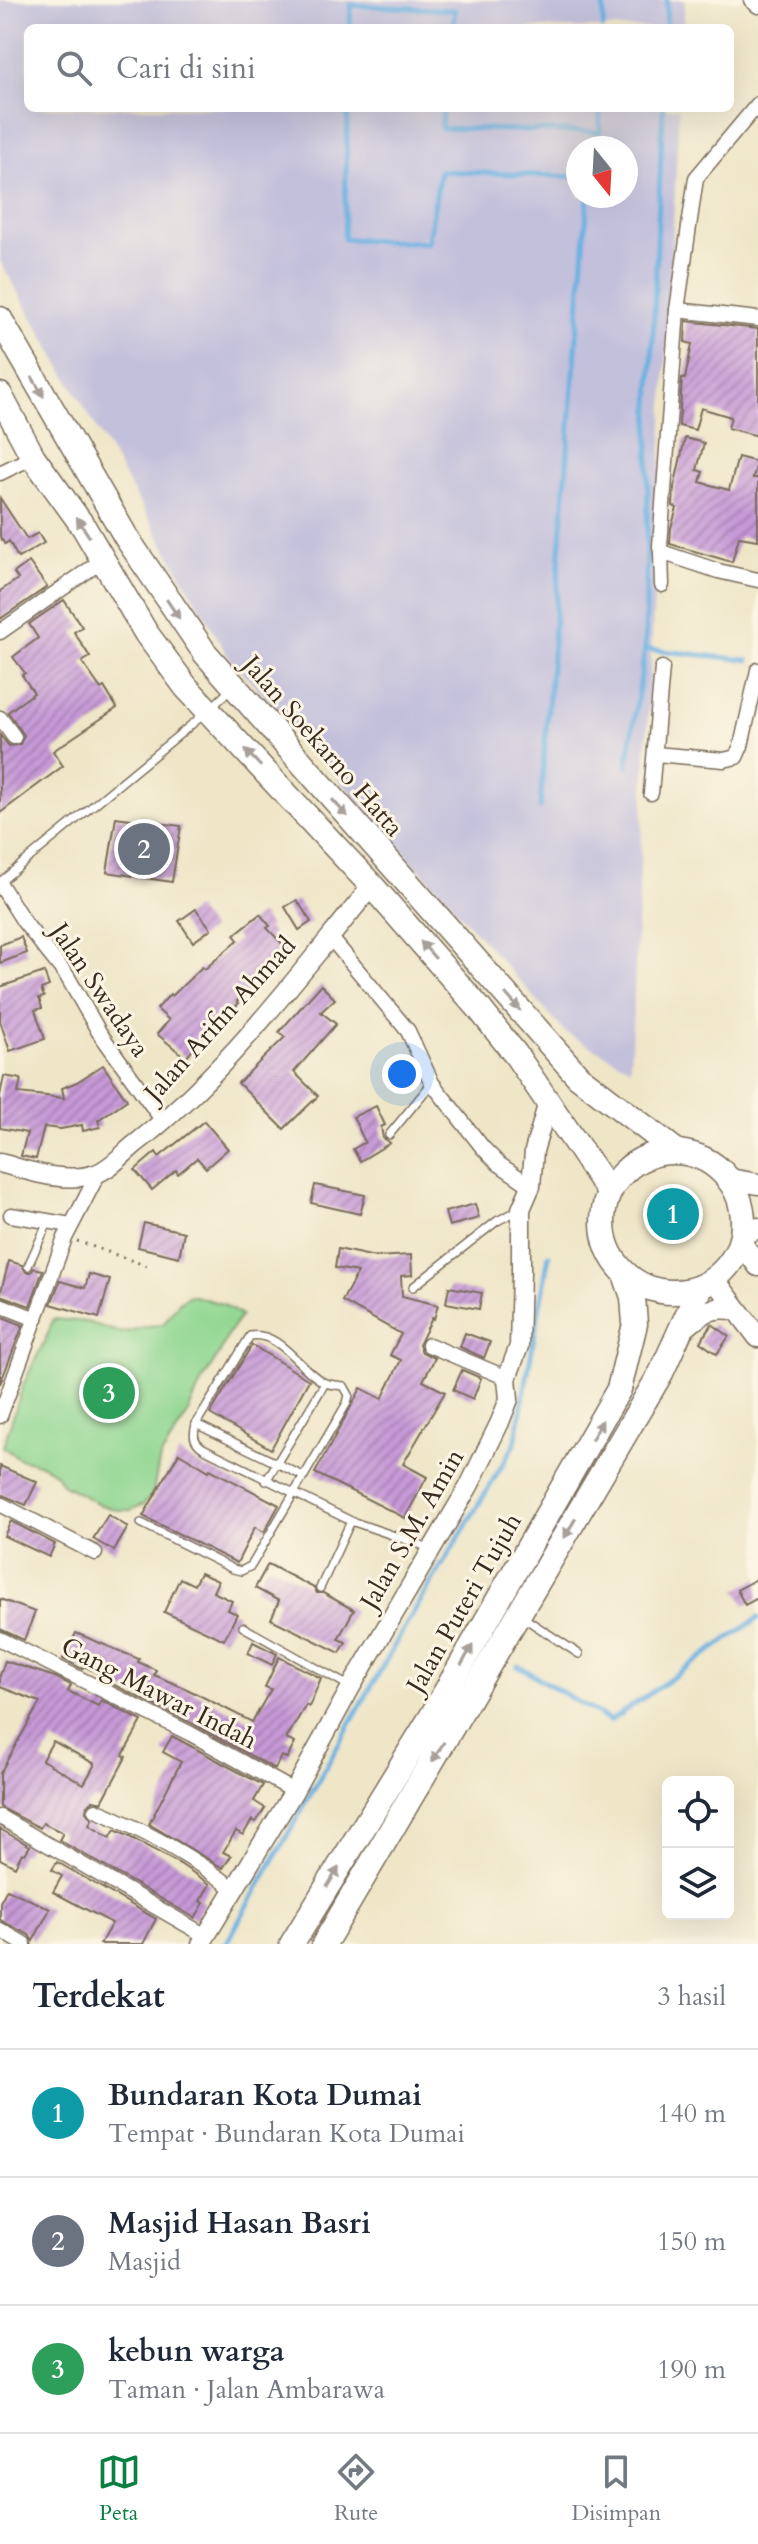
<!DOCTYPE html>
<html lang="id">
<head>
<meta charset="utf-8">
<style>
  body { margin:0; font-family:Cardo,serif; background:#f6f6f7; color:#1f2937 }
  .controls { position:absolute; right:24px; bottom:24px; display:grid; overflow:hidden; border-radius:12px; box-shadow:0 8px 32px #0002 }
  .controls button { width:72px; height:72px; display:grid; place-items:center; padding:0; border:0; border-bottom:2px solid #e0e1e3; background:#fff; color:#1f2937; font:40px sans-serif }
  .compass { position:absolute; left:566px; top:136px; width:72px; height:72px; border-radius:50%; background:#fff; box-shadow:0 8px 32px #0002; rotate:162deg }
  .you { position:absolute; left:402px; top:1074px; width:28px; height:28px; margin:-20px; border:6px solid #fff; border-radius:50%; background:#1a73e8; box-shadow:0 0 0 12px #1a73e833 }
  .badge { display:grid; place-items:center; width:52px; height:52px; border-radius:50%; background:#0b8043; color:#fff; font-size:26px; font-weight:700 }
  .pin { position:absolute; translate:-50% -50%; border:4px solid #fff; box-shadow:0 2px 8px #0006 }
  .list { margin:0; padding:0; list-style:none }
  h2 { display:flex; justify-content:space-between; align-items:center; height:104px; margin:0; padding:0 32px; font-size:34px }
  h2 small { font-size:26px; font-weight:400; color:#747a83 }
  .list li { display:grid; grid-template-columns:52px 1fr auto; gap:24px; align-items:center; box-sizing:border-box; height:128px; padding:0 32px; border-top:2px solid #e0e1e3 }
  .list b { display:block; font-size:30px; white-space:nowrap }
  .list p { margin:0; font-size:26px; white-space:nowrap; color:#747a83 }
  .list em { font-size:26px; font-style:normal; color:#747a83 }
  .icon { flex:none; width:44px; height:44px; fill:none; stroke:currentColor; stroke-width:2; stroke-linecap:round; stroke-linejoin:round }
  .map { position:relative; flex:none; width:758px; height:1944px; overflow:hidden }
  .search { position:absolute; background:#fff; box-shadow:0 8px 32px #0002; left:24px; right:24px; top:24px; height:88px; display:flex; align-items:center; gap:20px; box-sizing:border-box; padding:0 28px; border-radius:12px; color:#747a83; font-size:30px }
  .sheet { height:488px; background:#fff }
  nav { display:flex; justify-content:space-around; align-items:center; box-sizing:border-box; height:112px; border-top:2px solid #e0e1e3; background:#fff; font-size:22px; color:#747a83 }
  nav a { display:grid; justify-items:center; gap:4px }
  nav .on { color:#0b8043 }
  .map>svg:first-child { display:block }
  .industrial { fill:#c3c0db; fill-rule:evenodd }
  .green { fill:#8ed690; stroke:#648057; stroke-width:2 }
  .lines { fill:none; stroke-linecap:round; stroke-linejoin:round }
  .stream { stroke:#6cb1e2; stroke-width:5 }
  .building { fill:url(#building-hatch); fill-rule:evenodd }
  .lane-casing { stroke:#7a6c5a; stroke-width:10 }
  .street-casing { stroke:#7a6c5a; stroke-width:17 }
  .secondary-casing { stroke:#7a6c5a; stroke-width:21 }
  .primary-casing { stroke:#7a6c5a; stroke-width:23 }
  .highway-casing { stroke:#7a6c5a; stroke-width:27 }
  .path { stroke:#7a6c5a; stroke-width:3; stroke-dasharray:2 6; stroke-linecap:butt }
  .lane { stroke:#fff; stroke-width:7 }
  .street { stroke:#fff; stroke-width:14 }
  .secondary { stroke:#fff; stroke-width:18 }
  .primary { stroke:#fff; stroke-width:20 }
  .highway { stroke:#fff; stroke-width:24 }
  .oneway { fill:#a79f9a }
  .labels { text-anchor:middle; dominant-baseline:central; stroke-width:6; stroke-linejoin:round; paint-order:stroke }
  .street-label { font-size:26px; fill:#3b2a1e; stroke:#fcf5e5 }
</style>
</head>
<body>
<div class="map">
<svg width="758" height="1944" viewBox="0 0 758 1944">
  <defs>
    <pattern id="building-hatch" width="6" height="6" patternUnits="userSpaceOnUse" patternTransform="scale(2)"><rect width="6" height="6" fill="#c699d7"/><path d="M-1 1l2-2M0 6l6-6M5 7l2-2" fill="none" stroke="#a27dae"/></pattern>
  </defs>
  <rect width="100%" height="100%" fill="#fcf5e5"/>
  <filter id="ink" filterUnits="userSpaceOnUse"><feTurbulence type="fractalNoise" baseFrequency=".0125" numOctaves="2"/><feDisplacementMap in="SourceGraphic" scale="16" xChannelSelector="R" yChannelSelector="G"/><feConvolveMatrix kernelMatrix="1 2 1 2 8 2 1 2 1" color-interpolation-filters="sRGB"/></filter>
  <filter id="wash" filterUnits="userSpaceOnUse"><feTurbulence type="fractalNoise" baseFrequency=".006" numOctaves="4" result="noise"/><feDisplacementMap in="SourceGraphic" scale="32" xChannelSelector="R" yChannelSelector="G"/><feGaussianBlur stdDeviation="1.8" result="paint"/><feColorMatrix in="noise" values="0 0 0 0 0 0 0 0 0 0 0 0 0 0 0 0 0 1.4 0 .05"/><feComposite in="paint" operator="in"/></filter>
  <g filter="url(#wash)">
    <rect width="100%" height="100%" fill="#efe6c8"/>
    <path class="industrial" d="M 0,0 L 685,0 L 683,28 L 28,28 L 28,108 L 679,108 L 630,1068 L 566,1033 L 228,656 L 0,261 ZM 578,148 L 626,148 L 626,196 L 578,196 Z"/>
    <path class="green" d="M 190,1295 L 223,1304 L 241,1316 L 228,1334 L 221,1351 L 201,1383 L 186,1417 L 160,1458 L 152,1495 L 144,1504 L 131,1510 L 118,1510 L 101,1505 L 62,1484 L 56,1474 L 43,1465 L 20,1459 L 3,1447 L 24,1383 L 48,1334 L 53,1319 L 87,1322 L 121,1333 L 149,1326 L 163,1324 L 179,1302 Z"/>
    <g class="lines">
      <g class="stream">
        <path d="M 350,28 L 351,5 L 455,10 L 453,28"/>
        <path d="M 603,28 L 604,0"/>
        <path d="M 666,28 L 667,0"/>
        <path d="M 348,108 L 344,239 L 428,243 L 440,171 L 578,177"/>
        <path d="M 443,108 L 441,128 L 600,132 L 600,108"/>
        <path d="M 645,649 L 748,660"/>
        <path d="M 627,766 L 645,649 L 649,430 L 663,108"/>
        <path d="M 540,808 L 588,196"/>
        <path d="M 518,1666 L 610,1721 L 758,1618"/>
        <path d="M 226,1944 L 406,1625 L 515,1444 L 549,1255"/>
      </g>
    </g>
    <g id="blocks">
      <g class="building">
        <path d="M 686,321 L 758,329 L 758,436 L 728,428 L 731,417 L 701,408 L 695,430 L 679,426 L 682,378 L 685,379 L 692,344 L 685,342 Z"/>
        <path d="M 685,438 L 704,443 L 697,470 L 703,472 L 700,482 L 729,490 L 738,457 L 757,462 L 753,478 L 758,478 L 758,540 L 739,537 L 732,562 L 670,544 L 671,528 L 677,508 L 673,506 L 674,488 Z"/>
        <path d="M 0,498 L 27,539 L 38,533 L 44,543 L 18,558 L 9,541 L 5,544 L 0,537 Z"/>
        <path d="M 29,562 L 47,587 L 0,619 L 0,591 L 18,579 L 14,573 Z"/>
        <path d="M 64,600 L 82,627 L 74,632 L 90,657 L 82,662 L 101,689 L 104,687 L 117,708 L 53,751 L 63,766 L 0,813 L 0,735 L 9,746 L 20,744 L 24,735 L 8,712 L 34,693 L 22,675 L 25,673 L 13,657 L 38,638 L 29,624 Z"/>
        <path d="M 116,817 L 181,826 L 172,882 L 107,872 Z"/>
        <path d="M 297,900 L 311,922 L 299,930 L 285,907 Z"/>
        <path d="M 196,909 L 211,929 L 193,942 L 179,921 Z"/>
        <path d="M 260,914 L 270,926 L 267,928 L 288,950 L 259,977 L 261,979 L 237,1001 L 239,1003 L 228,1014 L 225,1010 L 207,1028 L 209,1030 L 186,1058 L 157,1034 L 169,1020 L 157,1009 L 170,994 L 172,996 L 202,967 L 205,969 L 238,940 L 234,935 Z"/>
        <path d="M 21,937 L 27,953 L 0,963 L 0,945 Z"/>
        <path d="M 44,972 L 49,986 L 41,989 L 44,997 L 39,998 L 42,1008 L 35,1010 L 45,1039 L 10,1051 L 0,1021 L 0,987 Z"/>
        <path d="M 321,985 L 335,999 L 321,1012 L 336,1024 L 294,1072 L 318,1096 L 284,1129 L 238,1083 L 285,1037 L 279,1032 Z"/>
        <path d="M 103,1065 L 127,1100 L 98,1120 L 100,1127 L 83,1131 L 82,1125 L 61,1129 L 44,1127 L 36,1159 L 21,1156 L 27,1133 L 0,1128 L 0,1096 L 4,1076 L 21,1079 L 18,1093 L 64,1098 L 62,1088 L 77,1082 Z"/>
        <path d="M 376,1106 L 385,1125 L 381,1127 L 383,1138 L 390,1143 L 360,1161 L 353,1149 L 365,1142 L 353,1117 Z"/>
        <path d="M 204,1121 L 228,1149 L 206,1168 L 197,1158 L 178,1174 L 176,1170 L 152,1190 L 135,1170 L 156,1152 L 159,1157 Z"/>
        <path d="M 315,1185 L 365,1195 L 360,1214 L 311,1203 Z"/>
        <path d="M 475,1204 L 479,1218 L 449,1226 L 445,1212 Z"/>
        <path d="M 144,1223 L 184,1232 L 179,1257 L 138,1247 Z"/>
        <path d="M 338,1249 L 375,1257 L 411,1255 L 412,1275 L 401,1276 L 402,1296 L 438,1305 L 434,1319 L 432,1318 L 419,1345 L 422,1352 L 435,1358 L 423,1381 L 445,1392 L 403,1464 L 427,1477 L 405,1518 L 315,1473 L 361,1388 L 382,1399 L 401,1360 L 390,1355 L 401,1334 L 342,1301 L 358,1272 L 335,1268 Z"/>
        <path d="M 9,1261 L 22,1265 L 26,1272 L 31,1272 L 34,1268 L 43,1270 L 30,1306 L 0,1295 Z"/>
        <path d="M 89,1274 L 110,1280 L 99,1318 L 51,1304 L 60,1281 L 85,1288 Z"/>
        <path d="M 449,1287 L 482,1293 L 479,1309 L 446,1303 Z"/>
        <path d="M 0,1316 L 23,1325 L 0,1384 Z"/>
        <path d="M 712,1324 L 729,1336 L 717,1354 L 700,1342 Z"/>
        <path d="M 465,1333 L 490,1342 L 484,1358 L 460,1347 Z"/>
        <path d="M 252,1345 L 309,1380 L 271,1449 L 210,1414 Z"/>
        <path d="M 462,1370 L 481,1378 L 473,1399 L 453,1390 Z"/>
        <path d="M 179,1453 L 209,1471 L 210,1469 L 279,1505 L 264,1532 L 255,1527 L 237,1563 L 143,1516 Z"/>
        <path d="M 0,1466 L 37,1482 L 26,1505 L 0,1494 Z"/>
        <path d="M 108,1515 L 128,1527 L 114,1551 L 93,1539 Z"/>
        <path d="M 11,1521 L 55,1544 L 49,1557 L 4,1536 Z"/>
        <path d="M 268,1564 L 314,1588 L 317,1593 L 323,1593 L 354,1610 L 338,1639 L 346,1642 L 340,1653 L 271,1619 L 279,1601 L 255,1588 Z"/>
        <path d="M 200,1573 L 218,1581 L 213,1592 L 232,1601 L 228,1610 L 237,1614 L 224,1640 L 164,1612 L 180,1578 L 194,1585 Z"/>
        <path d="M 758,1578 L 758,1598 L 745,1605 L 737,1590 Z"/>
        <path d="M 0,1599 L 35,1612 L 24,1640 L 0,1629 Z"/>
        <path d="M 76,1633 L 139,1659 L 138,1662 L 156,1670 L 154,1675 L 189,1690 L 252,1722 L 271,1689 L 265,1687 L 279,1657 L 321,1678 L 309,1707 L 306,1705 L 286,1739 L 295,1743 L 287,1758 L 281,1756 L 275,1769 L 195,1725 L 110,1683 L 105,1679 L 106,1677 L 84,1666 L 82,1669 L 63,1659 Z"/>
        <path d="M 253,1642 L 277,1654 L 272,1665 L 248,1653 Z"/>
        <path d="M 5,1661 L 55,1677 L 71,1685 L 68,1691 L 98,1706 L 101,1700 L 142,1721 L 123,1755 L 126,1757 L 102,1802 L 94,1800 L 87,1805 L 86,1812 L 92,1819 L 89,1825 L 110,1838 L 115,1830 L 128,1836 L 180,1864 L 210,1884 L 200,1901 L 204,1903 L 195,1918 L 59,1840 L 63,1833 L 43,1823 L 40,1828 L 0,1807 L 0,1773 L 40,1702 L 0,1687 L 0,1675 ZM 53,1741 L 95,1764 L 84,1784 L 42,1760 Z"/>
        <path d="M 172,1736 L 263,1785 L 254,1801 L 265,1808 L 256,1822 L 252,1820 L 243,1835 L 236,1831 L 223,1852 L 231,1856 L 223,1868 L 149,1824 L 181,1762 L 163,1752 Z"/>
        <path d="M 0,1829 L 30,1846 L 25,1854 L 22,1853 L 15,1867 L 0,1859 Z"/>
        <path d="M 57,1862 L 156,1919 L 143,1944 L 100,1944 L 112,1923 L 53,1892 L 62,1876 L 52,1870 Z"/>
        <path d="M 7,1889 L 50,1909 L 33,1941 L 29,1935 L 0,1920 L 0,1902 Z"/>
      </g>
    </g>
  </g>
  <g filter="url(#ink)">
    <use href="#blocks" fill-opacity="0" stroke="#7a6c5a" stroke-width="2"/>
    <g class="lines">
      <g class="lane-casing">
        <g id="lane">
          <path d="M 0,882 L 208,711 L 231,689"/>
          <path d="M 389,1135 L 432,1083"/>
          <path d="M 28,1266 L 48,1222"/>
          <path d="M 413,1287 L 497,1221 L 519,1210"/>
          <path d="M 196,1424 L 303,1476"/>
          <path d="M 266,1481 L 325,1383"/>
          <path d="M 141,1523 L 233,1569 L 241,1571 L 251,1566 L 294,1493 L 203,1448 C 193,1441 193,1435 196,1424 L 250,1336 C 281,1331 300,1371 325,1383 C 330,1385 338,1385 344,1386 L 349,1395 L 347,1403 L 294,1493 L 351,1521 L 433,1549"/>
          <path d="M 320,1588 L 351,1521"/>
          <path d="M 521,1616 L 579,1654"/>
          <path d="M 243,1627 L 349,1686"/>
        </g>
      </g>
      <g class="street-casing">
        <g id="street">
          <path d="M 751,0 L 758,6"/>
          <path d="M 758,104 L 696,178 L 677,310 L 660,546 L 661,552 L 718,571 L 758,580"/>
          <path d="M 677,310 L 758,319"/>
          <path d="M 0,473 L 33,457"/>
          <path d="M 661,552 L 662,585"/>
          <path d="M 0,632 L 103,560"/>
          <path d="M 0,718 L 14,737"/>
          <path d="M 655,754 L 724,760 L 736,757 L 741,746 L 758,670"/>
          <path d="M 651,793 L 662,668"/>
          <path d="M 0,884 L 24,922 L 67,976 L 99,1032 L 163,1121"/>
          <path d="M 330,937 L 408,1031 L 432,1083 L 483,1148 L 499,1164 L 531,1186"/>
          <path d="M 11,1215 L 71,1225"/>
          <path d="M 0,1305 L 36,1319"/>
          <path d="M 429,1345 L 507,1378"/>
          <path d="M 0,1416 L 65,1238 L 98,1174"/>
          <path d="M 0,1504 L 95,1553"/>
          <path d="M 0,1639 L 191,1734 L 294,1791"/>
          <path d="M 96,1810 C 145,1831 192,1856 234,1889"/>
          <path d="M 0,1817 L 206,1936"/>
          <path d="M 0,1930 L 24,1944"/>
        </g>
      </g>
      <g class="secondary-casing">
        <g id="secondary">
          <path d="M 0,1163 C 30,1171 64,1184 95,1174 C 109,1170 123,1154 134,1145 C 227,1073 297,976 372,886"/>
          <path d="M 201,1944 L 294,1791 L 351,1687 L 469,1486 L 500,1422 L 509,1399 L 507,1378 L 519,1346 L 521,1273 L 521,1209 L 531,1186 L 534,1151 L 548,1102"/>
        </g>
      </g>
      <g class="primary-casing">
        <g id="primary">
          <path d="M 730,1179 L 758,1184"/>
          <path d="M 743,1235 L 758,1228"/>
          <path d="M 741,1242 L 758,1266"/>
          <path d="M 714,1279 L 758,1337"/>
          <path d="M 681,1331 C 702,1313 709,1305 737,1310"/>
        </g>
      </g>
      <g class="highway-casing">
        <g id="highway">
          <path d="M 0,319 L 126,537 L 205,653 L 578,1076 L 676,1151"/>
          <path d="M 0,395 L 33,457 L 83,526 L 146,633 L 186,687 L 372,886 L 478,1007 L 516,1055 L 609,1192"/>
          <circle cx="673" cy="1222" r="70"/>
          <path d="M 292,1944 L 433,1714 L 619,1389 L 635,1324 L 633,1297 L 625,1274"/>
          <path d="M 324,1944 L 661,1373 L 700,1287"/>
        </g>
      </g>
      <path class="path" d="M 77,1241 L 150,1267"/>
      <use href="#lane" class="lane"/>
      <use href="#street" class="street"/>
      <use href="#secondary" class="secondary"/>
      <use href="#primary" class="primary"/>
      <use href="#highway" class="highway"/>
    </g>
    <defs><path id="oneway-solid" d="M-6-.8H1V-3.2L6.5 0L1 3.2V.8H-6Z" transform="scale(2)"/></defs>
    <g class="oneway">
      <use href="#oneway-solid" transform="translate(38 387) rotate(60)"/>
      <use href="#oneway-solid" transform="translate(83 527) rotate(-123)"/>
      <use href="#oneway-solid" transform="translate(173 609) rotate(56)"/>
      <use href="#oneway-solid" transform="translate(253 758) rotate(-133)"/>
      <use href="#oneway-solid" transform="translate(340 808) rotate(48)"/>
      <use href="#oneway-solid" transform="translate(428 950) rotate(-131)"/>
      <use href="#oneway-solid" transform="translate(513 1002) rotate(49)"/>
      <use href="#oneway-solid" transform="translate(597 1430) rotate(-61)"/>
      <use href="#oneway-solid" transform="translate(570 1528) rotate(120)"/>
      <use href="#oneway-solid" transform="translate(467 1655) rotate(-60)"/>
      <use href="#oneway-solid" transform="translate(438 1752) rotate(121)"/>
      <use href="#oneway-solid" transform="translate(333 1877) rotate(-59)"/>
    </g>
  </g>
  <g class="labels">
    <g class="street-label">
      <text transform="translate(323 746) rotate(49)">Jalan Soekarno Hatta</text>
      <text transform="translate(100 990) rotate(56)">Jalan Swadaya</text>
      <text transform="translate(220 1019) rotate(-48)">Jalan Arifin Ahmad</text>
      <text transform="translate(412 1529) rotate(-60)">Jalan S.M. Amin</text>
      <text transform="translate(464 1603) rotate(-60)">Jalan Puteri Tujuh</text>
      <text transform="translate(159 1693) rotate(27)">Gang Mawar Indah</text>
    </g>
  </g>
</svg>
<div class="controls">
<button><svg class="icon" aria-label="locate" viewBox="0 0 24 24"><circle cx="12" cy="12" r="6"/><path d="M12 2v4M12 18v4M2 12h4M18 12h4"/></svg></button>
<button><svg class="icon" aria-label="layers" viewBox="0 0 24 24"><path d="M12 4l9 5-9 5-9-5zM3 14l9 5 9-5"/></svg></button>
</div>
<svg class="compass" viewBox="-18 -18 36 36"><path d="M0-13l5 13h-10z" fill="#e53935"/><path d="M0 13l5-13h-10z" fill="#747a83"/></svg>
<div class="you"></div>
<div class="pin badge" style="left:673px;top:1214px;background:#0f9aa8">1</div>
<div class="pin badge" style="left:144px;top:849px;background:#6b7280">2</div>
<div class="pin badge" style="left:109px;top:1393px;background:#2e9e5b">3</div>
<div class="search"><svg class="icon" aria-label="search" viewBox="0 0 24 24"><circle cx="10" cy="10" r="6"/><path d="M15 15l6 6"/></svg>Cari di sini</div>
</div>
<section class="sheet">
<h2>Terdekat<small>3 hasil</small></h2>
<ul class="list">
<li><span class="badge" style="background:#0f9aa8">1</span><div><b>Bundaran Kota Dumai</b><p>Tempat · Bundaran Kota Dumai</p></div><em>140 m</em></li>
<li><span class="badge" style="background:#6b7280">2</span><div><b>Masjid Hasan Basri</b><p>Masjid</p></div><em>150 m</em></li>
<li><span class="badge" style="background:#2e9e5b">3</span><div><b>kebun warga</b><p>Taman · Jalan Ambarawa</p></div><em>190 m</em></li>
</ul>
</section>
<nav>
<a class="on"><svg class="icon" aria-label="map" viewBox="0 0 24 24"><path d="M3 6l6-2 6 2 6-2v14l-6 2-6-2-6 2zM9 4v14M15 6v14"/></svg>Peta</a>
<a><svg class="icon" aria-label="directions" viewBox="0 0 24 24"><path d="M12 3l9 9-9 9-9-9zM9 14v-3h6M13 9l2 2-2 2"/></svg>Rute</a>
<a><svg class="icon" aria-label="saved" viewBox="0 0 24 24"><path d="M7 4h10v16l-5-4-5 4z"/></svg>Disimpan</a>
</nav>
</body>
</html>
